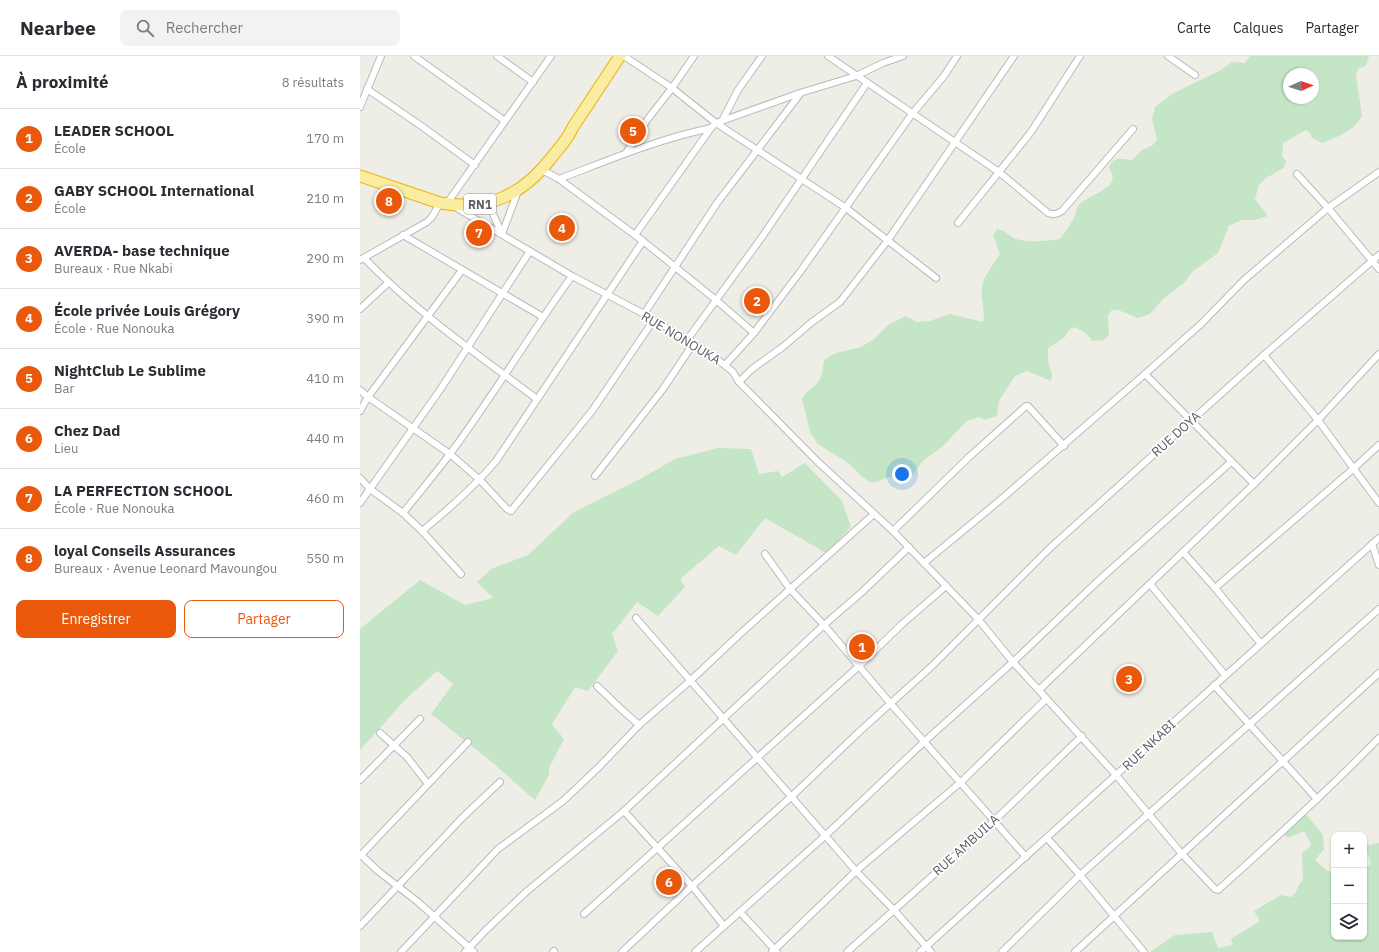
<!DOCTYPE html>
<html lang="fr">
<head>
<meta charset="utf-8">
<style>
  body { margin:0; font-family:"IBM Plex Sans",sans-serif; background:#f2f2f3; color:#2b2b33 }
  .controls { position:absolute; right:12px; bottom:12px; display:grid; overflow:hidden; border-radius:8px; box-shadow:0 1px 3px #0004 }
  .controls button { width:36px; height:36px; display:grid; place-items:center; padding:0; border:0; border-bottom:1px solid #e1e1e2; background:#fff; color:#2b2b33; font:20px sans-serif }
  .compass { position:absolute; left:923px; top:12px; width:36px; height:36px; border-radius:50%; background:#fff; box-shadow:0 1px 3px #0004; rotate:87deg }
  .you { position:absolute; left:542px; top:418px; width:14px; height:14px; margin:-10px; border:3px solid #fff; border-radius:50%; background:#1a73e8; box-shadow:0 0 0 6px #1a73e833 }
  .badge { display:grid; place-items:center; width:26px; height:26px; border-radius:50%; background:#ea580c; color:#fff; font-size:13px; font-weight:700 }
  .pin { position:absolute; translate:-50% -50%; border:2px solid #fff; box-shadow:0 1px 4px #0006 }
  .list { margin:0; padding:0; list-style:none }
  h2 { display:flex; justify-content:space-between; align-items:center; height:52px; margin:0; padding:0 16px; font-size:17px }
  h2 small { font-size:13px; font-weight:400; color:#7c7c81 }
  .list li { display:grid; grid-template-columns:26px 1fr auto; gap:12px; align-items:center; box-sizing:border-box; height:60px; padding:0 16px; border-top:1px solid #e1e1e2 }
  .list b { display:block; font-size:15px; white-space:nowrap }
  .list p { margin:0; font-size:13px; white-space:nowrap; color:#7c7c81 }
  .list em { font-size:13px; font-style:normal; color:#7c7c81 }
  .actions { display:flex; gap:8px; padding:12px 16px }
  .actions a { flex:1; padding:9px 0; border:1px solid #ea580c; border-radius:8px; text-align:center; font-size:14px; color:#ea580c }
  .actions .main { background:#ea580c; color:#fff }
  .icon { flex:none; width:22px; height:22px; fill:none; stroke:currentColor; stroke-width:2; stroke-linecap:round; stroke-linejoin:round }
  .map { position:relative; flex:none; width:1019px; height:896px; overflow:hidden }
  header { display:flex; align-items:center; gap:24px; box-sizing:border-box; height:56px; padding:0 20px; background:#fff; border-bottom:1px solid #e1e1e2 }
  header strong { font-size:19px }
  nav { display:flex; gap:22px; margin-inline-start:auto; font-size:14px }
  .search { width:280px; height:36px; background:#f2f2f3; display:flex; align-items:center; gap:10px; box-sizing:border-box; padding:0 14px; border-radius:8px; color:#7c7c81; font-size:15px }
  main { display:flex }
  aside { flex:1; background:#fff }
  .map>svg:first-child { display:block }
  .green { fill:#c4e5c6; fill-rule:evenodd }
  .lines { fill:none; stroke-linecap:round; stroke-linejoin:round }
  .minor-casing { stroke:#b8babf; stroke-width:8 }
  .trunk-casing { stroke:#e9b40c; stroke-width:13 }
  .minor { stroke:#fff; stroke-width:6 }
  .trunk { stroke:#faeda2; stroke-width:11 }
  .labels { text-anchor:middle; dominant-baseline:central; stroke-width:3.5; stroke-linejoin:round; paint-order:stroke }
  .shield { fill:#fff; stroke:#8e9093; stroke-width:1 }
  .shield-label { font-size:12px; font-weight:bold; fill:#5d6065 }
  .street-label { font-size:13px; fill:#5d6065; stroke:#fff }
</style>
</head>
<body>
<header>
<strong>Nearbee</strong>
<div class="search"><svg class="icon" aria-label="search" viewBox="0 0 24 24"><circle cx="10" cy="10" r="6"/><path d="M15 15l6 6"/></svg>Rechercher</div>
<nav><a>Carte</a><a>Calques</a><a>Partager</a></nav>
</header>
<main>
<aside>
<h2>À proximité<small>8 résultats</small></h2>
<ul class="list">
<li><span class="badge">1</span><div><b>LEADER SCHOOL</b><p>École</p></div><em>170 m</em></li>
<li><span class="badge">2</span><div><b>GABY SCHOOL International</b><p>École</p></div><em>210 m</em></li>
<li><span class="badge">3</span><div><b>AVERDA- base technique</b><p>Bureaux · Rue Nkabi</p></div><em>290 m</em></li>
<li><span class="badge">4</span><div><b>École privée Louis Grégory</b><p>École · Rue Nonouka</p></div><em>390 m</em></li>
<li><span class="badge">5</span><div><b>NightClub Le Sublime</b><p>Bar</p></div><em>410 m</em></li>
<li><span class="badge">6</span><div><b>Chez Dad</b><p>Lieu</p></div><em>440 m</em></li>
<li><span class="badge">7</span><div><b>LA PERFECTION SCHOOL</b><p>École · Rue Nonouka</p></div><em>460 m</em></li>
<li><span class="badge">8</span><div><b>loyal Conseils Assurances</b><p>Bureaux · Avenue Leonard Mavoungou</p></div><em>550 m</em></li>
</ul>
<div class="actions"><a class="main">Enregistrer</a><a>Partager</a></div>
</aside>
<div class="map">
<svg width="1019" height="896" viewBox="0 0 1019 896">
  <rect width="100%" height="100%" fill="#efeee6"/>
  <g class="green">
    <path d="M 890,0 L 1009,0 L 1006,10 L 999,12 L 996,18 L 1002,60 C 995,74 976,82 962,87 L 951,81 L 951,78 L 946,74 L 923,87 L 922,100 L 926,105 L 924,112 L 906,122 L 899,129 L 895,143 L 908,160 L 894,164 L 881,164 L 869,170 L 858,197 L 833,215 L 825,226 L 803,243 L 790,258 L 778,262 L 758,254 L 752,254 L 748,259 L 749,279 L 744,284 L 732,285 L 727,278 L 714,271 L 709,274 L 704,282 L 688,292 L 688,306 L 692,318 L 691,325 L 667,315 L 655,320 L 639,345 L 637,360 L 625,364 L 619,361 L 607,365 L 582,391 L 564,404 L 549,423 L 541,425 L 529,421 L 517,426 L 510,426 L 504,422 L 488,407 L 458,388 L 450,376 L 442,343 C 447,333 456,331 460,323 C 463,318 463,310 464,304 L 476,297 L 501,291 L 514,283 L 528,269 L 545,260 L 557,266 L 570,265 L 590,258 L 623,266 C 626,254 620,243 622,231 C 623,220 634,208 640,198 L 633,179 L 637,173 C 647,175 648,180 656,183 C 670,187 686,185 700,183 C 705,176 710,169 714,162 C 716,158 716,153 718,150 C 728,138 764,133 749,112 C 753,99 761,103 772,104 L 781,95 L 793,89 L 797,83 L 792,63 L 795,51 L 812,38 L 861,14 L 872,6 L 885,7 ZM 929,18 L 953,18 L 953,42 L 929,42 Z"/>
    <path d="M 358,392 L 391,393 L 399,418 L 418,415 L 422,421 L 445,407 L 482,445 L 491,471 L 466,497 L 405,462 L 376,499 L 359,490 L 320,523 L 325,531 L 298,560 L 277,546 L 252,578 L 258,595 L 228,635 L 215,631 L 192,668 L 204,683 L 189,712 L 189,719 L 175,744 L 132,706 L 71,658 L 93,628 L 77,615 L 46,643 L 0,694 L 0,573 L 60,524 L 105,549 L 133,542 L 117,526 L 131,513 L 168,499 L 214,456 L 280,423 L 315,403 Z"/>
    <path d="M 947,759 L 963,779 L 964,793 L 955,804 L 966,814 L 974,817 L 974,881 L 1004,881 L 1004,813 L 1011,808 L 1005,790 L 1019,787 L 1019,896 L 790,896 L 815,879 L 852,876 L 858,892 L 873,889 L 871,883 L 900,865 L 894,855 L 921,839 L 932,841 C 938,835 937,829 943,824 L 942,797 L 948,793 L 951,788 L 944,775 L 928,782 L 922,776 L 939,761 Z"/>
  </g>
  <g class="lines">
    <g class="minor-casing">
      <g id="minor">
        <path d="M 54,0 L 145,65"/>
        <path d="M 137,0 L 173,26"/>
        <path d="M 264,0 L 312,32 L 356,67 L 486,152 L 576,222"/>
        <path d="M 468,0 L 639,116 L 688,157 C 694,159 697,158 702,155 L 773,73"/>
        <path d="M 808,0 L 835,19"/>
        <path d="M 7,33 L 60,69 L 115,109"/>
        <path d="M 0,51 L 21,0"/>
        <path d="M 362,65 L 378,34 L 402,0"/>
        <path d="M 266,97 L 287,64 L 312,32 L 334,0"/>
        <path d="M 182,114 L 199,123 L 283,185 L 356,244 L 394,277"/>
        <path d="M 937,118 L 968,152 L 1019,213"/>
        <path d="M 199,123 C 249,104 298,83 351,72"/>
        <path d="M 90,143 L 191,0"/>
        <path d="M 128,147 L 142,178"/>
        <path d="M 95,151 L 212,220 L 284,258 L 351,298 L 373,316 L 379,326 L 458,406 L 533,475 L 618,563 L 653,606 L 756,719 L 822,798 L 855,833 L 858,834 C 913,785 967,735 1019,682"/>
        <path d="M 598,167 L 671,76 L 720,0"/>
        <path d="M 142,178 L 158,135"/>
        <path d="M 43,179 L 183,261"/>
        <path d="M 275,179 L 351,72 L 356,67 L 440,37 L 496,20 L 523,7 L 543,0"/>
        <path d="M 4,202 C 56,256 117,298 177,343"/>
        <path d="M 0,204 L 67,166 L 72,161 L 80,147"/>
        <path d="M 0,253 L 28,227"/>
        <path d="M 284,258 L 357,147 L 440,38"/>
        <path d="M 327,284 L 402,181 L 507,27"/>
        <path d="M 904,299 L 958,364 L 1019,447"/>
        <path d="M 365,309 L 394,277 L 440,216 L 552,58 L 584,20 L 597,0"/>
        <path d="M 785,318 L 894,428"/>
        <path d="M 379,326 L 392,313 L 424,290 L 452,266 L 480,246 L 528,184 L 654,0"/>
        <path d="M 0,334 L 8,341 L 90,398 L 120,424 L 147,453 L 151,455 L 232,355 L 293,265"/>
        <path d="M 0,355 L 8,341 L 102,214"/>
        <path d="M 235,420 L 303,333 L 333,288"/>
        <path d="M 0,422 L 10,433 L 43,457 L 62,475 L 101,518"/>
        <path d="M 0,447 L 80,334 L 170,195"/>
        <path d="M 43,457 C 59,437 75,418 90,398 C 133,340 170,278 212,220"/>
        <path d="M 62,475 C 89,453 114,431 136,405 L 283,185"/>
        <path d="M 533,475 L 609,401 L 666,350 L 668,350 L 704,390"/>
        <path d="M 1012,488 L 1019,509"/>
        <path d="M 823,496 L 855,532 L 901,588"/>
        <path d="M 405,498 L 430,533 L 464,569 L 531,648 L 666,801"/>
        <path d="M 564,507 L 639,445 L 785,318 L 841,268 L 884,224 L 968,152 L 1019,116"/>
        <path d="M 790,528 L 865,619"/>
        <path d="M 855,532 L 993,413 L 1019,389"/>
        <path d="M 276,562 L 496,815 L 534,854 L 571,896"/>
        <path d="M 854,629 L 957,743"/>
        <path d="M 237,630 L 260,652 L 279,669"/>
        <path d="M 679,634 L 894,428 L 958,364 L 1019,298"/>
        <path d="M 20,677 L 47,701 L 68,728"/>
        <path d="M 0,724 L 60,663"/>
        <path d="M 264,755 L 332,830 L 364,870"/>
        <path d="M 687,782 L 720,819 L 784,896"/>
        <path d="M 1,799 L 18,815 L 58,846 L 114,896"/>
        <path d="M 0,800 L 108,686"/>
        <path d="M 380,856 L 417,896"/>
        <path d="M 224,858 L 499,610 L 541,569 L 586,530"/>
        <path d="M 0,870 L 103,761 L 140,726"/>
        <path d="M 41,896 L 138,793 L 203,745 L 239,711 L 279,669 L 330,625 L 381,577 L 514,458"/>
        <path d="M 105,896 L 126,874 L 166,836 L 264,755 L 464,569 L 502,536 L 549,491"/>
        <path d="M 193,896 L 194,895"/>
        <path d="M 262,896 L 332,830 L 432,740 L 500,675 L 572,610 L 690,492 L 904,299 L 1019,199"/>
        <path d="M 335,896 L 466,779 L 565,685 L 653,606 L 738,525 L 871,406"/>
        <path d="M 412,896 L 496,815 L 601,726 L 686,643"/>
        <path d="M 487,896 L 635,764 L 722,680"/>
        <path d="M 560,896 L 756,719 L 806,673 L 1019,482"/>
        <path d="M 642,896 L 720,819 L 1019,553"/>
        <path d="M 715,896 L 1019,617"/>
      </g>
    </g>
    <g class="trunk-casing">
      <path id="trunk" d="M 0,120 L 80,147 C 128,155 162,140 192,101 C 200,91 208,83 213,71 L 260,0"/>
    </g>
    <use href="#minor" class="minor"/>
    <use href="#trunk" class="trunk"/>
  </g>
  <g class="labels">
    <rect class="shield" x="104" y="138" width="32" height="20" rx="3"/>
    <g class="shield-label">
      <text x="120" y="148">RN1</text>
    </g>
    <g class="street-label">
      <text transform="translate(321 282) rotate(31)">RUE NONOUKA</text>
      <text transform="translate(816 378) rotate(-42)">RUE DOYA</text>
      <text transform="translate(789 689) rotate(-43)">RUE NKABI</text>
      <text transform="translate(606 789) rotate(-42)">RUE AMBUILA</text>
    </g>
  </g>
</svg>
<div class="controls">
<button>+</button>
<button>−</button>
<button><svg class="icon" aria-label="layers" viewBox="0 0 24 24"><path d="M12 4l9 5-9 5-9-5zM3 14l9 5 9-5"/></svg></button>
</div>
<svg class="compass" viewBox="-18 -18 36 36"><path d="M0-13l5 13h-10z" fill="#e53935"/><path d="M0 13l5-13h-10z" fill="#7c7c81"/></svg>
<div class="you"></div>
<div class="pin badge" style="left:502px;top:591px">1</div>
<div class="pin badge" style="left:397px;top:245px">2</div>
<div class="pin badge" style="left:769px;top:623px">3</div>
<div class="pin badge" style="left:202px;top:172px">4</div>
<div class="pin badge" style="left:273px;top:75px">5</div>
<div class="pin badge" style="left:309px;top:826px">6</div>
<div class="pin badge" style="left:119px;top:177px">7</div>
<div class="pin badge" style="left:29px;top:145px">8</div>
</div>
</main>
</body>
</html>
